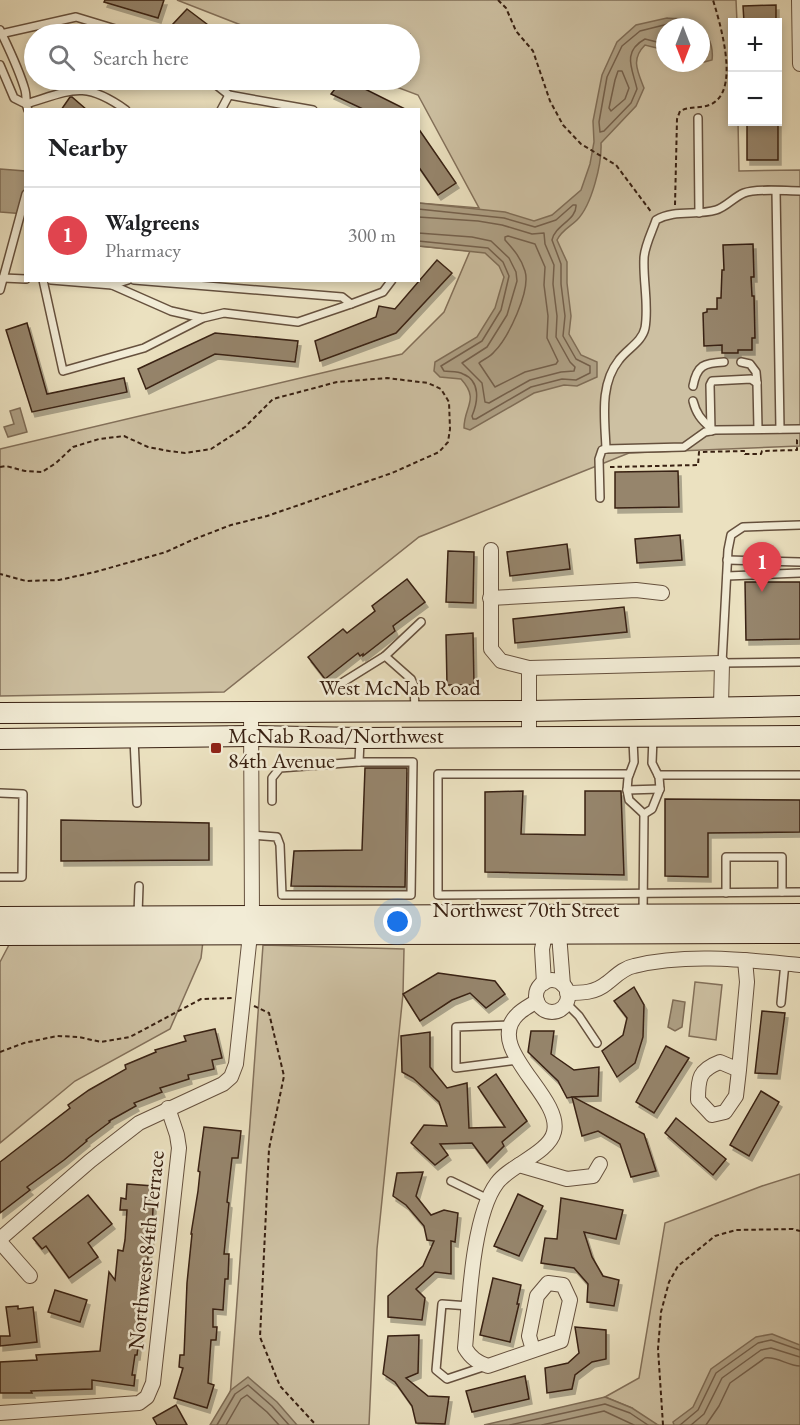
<!DOCTYPE html>
<html lang="en">
<head>
<meta charset="utf-8">
<style>
  body { margin:0; font-family:"EB Garamond",serif; background:#f6f6f6; color:#202124 }
  .controls { position:absolute; right:18px; top:18px; display:grid; overflow:hidden; border-radius:0px; box-shadow:0 3px 9px #0003 }
  .controls button { width:54px; height:54px; display:grid; place-items:center; padding:0; border:0; border-bottom:2px solid #e0e0e0; background:#fff; color:#202124; font:30px sans-serif }
  .compass { position:absolute; left:656px; top:18px; width:54px; height:54px; border-radius:50%; background:#fff; box-shadow:0 3px 9px #0003; rotate:180deg }
  .you { position:absolute; left:398px; top:922px; width:21px; height:21px; margin:-15px; border:4px solid #fff; border-radius:50%; background:#1a73e8; box-shadow:0 0 0 9px #1a73e833 }
  .badge { display:grid; place-items:center; width:39px; height:39px; border-radius:50%; background:#b45309; color:#fff; font-size:20px; font-weight:700 }
  .pin { position:absolute; translate:-50% -50px; filter:drop-shadow(0 2px 3px #0008) }
  .pin::after { content:''; position:absolute; top:32px; width:21px; height:18px; background:inherit; clip-path:polygon(0 0,100% 0,50% 100%) }
  .list { margin:0; padding:0; list-style:none }
  h2 { display:flex; justify-content:space-between; align-items:center; height:78px; margin:0; padding:0 24px; font-size:26px }
  h2 small { font-size:20px; font-weight:400; color:#757577 }
  .list li { display:grid; grid-template-columns:39px 1fr auto; gap:18px; align-items:center; box-sizing:border-box; height:96px; padding:0 24px; border-top:2px solid #e0e0e0 }
  .list b { display:block; font-size:22px; white-space:nowrap }
  .list p { margin:0; font-size:20px; white-space:nowrap; color:#757577 }
  .list em { font-size:20px; font-style:normal; color:#757577 }
  .icon { flex:none; width:33px; height:33px; fill:none; stroke:currentColor; stroke-width:2; stroke-linecap:round; stroke-linejoin:round }
  .map { position:relative; flex:none; width:800px; height:1425px; overflow:hidden }
  .search { position:absolute; background:#fff; box-shadow:0 3px 9px #0003; left:24px; top:24px; width:396px; height:66px; display:flex; align-items:center; gap:15px; box-sizing:border-box; padding:0 21px; border-radius:33px; color:#757577; font-size:22px }
  .panel { position:absolute; background:#fff; box-shadow:0 3px 9px #0003; left:24px; top:108px; width:396px; height:174px; border-radius:0px }
  .map>svg:first-child { display:block }
  .green { fill:#cdc0a2; stroke:#83705a; stroke-width:1.5; fill-rule:evenodd }
  .water { fill:#aea085; stroke:#7f6d57; stroke-width:1.5 }
  .lines { fill:none; stroke-linecap:round; stroke-linejoin:round }
  .shore { stroke:#74604c; stroke-width:1.5 }
  .building { fill:#96856c; stroke:#392112; stroke-width:1.5; filter:url(#shadow) }
  .lane-casing { stroke:#66513e; stroke-width:10 }
  .street-casing { stroke:#66513e; stroke-width:16 }
  .secondary-casing { stroke:#392112; stroke-width:22 }
  .path { stroke:#392112; stroke-width:2; stroke-dasharray:4.5 3; stroke-linecap:butt }
  .lane { stroke:#f2ecd6; stroke-width:7 }
  .street { stroke:#f2ecd6; stroke-width:14 }
  .secondary { stroke:#f2ecd6; stroke-width:20 }
  .poi-dot { fill:#8f2418; stroke:#f2ecd6; stroke-width:2 }
  .labels { text-anchor:middle; dominant-baseline:central; stroke-width:5; stroke-linejoin:round; paint-order:stroke }
  .street-label { font-size:22px; fill:#392112; stroke:#f2ecd6 }
  .poi-label { font-size:22px; fill:#392112; stroke:#f2ecd6; text-anchor:start }
</style>
</head>
<body>
<div class="map">
<svg width="800" height="1425" viewBox="0 0 800 1425">
  <defs>
    <filter id="shadow"><feDropShadow dx="3" dy="5" stdDeviation="0" flood-color="#0004"/></filter>
  </defs>
  <rect width="100%" height="100%" fill="#ebe1c0"/>
  <filter id="stains"><feTurbulence type="fractalNoise" baseFrequency=".00333" numOctaves="4"/><feColorMatrix values="0 0 0 0 .2 0 0 0 0 .09 0 0 0 0 .02 0 0 0 .5 -.17"/></filter>
  <radialGradient id="worn" r=".72"><stop offset=".6" stop-color="#630" stop-opacity="0"/><stop offset="1" stop-color="#630" stop-opacity=".3"/></radialGradient>
  <g class="green">
    <path d="M 177,0 L 736,0 L 737,22 L 732,22 L 732,122 L 738,122 L 739,171 L 800,170 L 800,446 L 629,453 L 419,537 L 224,692 L 0,696 L 0,449 L 402,354 L 444,312 L 470,251 L 419,246 L 419,203 L 479,208 L 418,95 L 378,80 L 410,80 L 410,34 L 264,34 ZM 665,27 L 701,27 L 701,63 L 665,63 Z"/>
    <path d="M 203,941 L 201,958 L 170,1029 L 75,1081 L 0,1143 L 0,962 L 10,943 Z"/>
    <path d="M 263,945 L 404,949 L 403,994 L 377,1249 L 369,1425 L 228,1425 Z"/>
    <path d="M 695,982 L 722,985 L 716,1040 L 689,1036 Z"/>
    <path d="M 800,1174 L 800,1425 L 615,1425 L 632,1408 L 605,1397 L 639,1378 L 665,1223 L 762,1186 Z"/>
  </g>
  <g class="water">
    <path d="M 667,18 C 674,19 685,18 691,20 C 706,25 714,46 712,60 L 704,62 L 701,54 L 701,27 L 665,27 L 665,50 L 645,45 C 631,59 637,70 644,88 L 636,106 L 601,143 C 602,163 592,205 577,220 C 570,227 562,230 557,240 L 567,262 L 567,283 L 571,316 L 569,334 L 581,355 L 597,362 L 597,377 L 577,386 L 564,385 L 534,393 L 470,430 L 464,428 C 464,406 480,400 461,379 L 440,377 L 434,371 L 435,362 L 477,337 L 495,308 L 504,277 L 499,266 L 485,253 L 419,246 L 419,203 L 505,212 L 534,221 L 552,215 L 581,190 L 590,164 L 594,142 L 593,121 L 602,75 L 617,42 L 636,25 Z"/>
    <path d="M 0,169 L 25,171 L 25,214 L 0,212 Z"/>
    <path d="M 20,408 L 27,432 L 8,437 L 4,427 L 14,424 L 10,411 Z"/>
    <path d="M 673,1000 L 685,1002 L 682,1027 L 675,1031 L 668,1027 Z"/>
    <path d="M 772,1334 L 800,1345 L 800,1425 L 674,1425 L 673,1422 L 693,1407 L 711,1369 L 756,1337 Z"/>
    <path d="M 248,1377 L 277,1402 L 297,1425 L 210,1425 L 231,1390 Z"/>
    <path d="M 605,1397 L 632,1408 L 658,1425 L 484,1425 Z"/>
  </g>
  <g class="lines">
    <g class="shore">
      <path d="M 665,44 L 645,39 C 621,52 633,70 637,89 L 631,103 L 604,131 L 600,132 L 599,122 L 607,77 L 622,46 L 640,31 L 668,24 L 691,27"/>
      <path d="M 622,71 L 629,88 L 625,99 L 611,111 L 609,108 L 615,80 L 618,71 Z"/>
      <path d="M 418,209 L 504,218 L 535,227 L 556,220 L 573,205 L 576,205 C 577,220 555,225 552,240 L 561,264 L 561,284 L 565,316 L 563,336 L 576,359 L 590,366 L 590,373 L 576,380 L 562,379 L 531,387 L 476,419 L 473,419 L 472,416 C 478,402 481,381 463,374 C 458,371 449,372 444,371 L 441,366 L 482,341 L 501,310 L 509,276 L 503,262 L 488,248 L 418,241"/>
      <path d="M 418,217 L 478,221 L 502,225 L 532,234 L 544,233 L 545,244 L 554,265 L 553,284 L 557,316 L 556,337 L 570,362 L 575,367 L 574,371 L 561,372 L 530,380 L 489,403 L 485,402 L 482,383 L 462,363 L 487,347 L 507,315 L 517,281 L 516,272 L 509,258 L 491,241 L 472,237 L 418,233"/>
      <path d="M 508,236 L 535,244 L 545,267 L 544,285 L 548,316 L 547,338 L 558,361 L 556,364 L 525,372 L 495,387 L 479,363 C 484,359 490,357 494,352 C 508,338 531,291 525,271 C 521,258 514,250 505,240 L 505,237 Z"/>
      <path d="M 217,1425 L 235,1394 L 248,1385 L 272,1406 L 289,1425"/>
      <path d="M 226,1425 L 241,1399 L 247,1395 L 267,1412 L 279,1425"/>
      <path d="M 510,1425 L 605,1404 L 630,1413 L 648,1425"/>
      <path d="M 542,1425 L 604,1411 L 634,1425"/>
      <path d="M 680,1425 L 698,1410 L 716,1373 L 758,1343 L 771,1340 L 800,1350"/>
      <path d="M 691,1425 L 704,1414 L 722,1378 L 761,1350 L 771,1348 L 800,1357"/>
      <path d="M 706,1425 L 719,1406 L 730,1383 L 765,1358 C 777,1356 788,1366 800,1366"/>
    </g>
  </g>
  <g class="building">
    <path d="M 105,0 L 164,0 L 158,18 L 104,2 Z"/>
    <path d="M 776,5 L 776,22 L 744,22 L 743,6 Z"/>
    <path d="M 187,9 L 220,34 L 186,34 L 173,24 Z"/>
    <path d="M 342,80 L 347,80 L 407,110 L 365,110 L 331,94 Z"/>
    <path d="M 70,97 L 72,97 L 87,110 L 61,110 Z"/>
    <rect x="747" y="122" width="31" height="38"/>
    <path d="M 418,128 L 456,183 L 438,195 L 418,166 Z"/>
    <path d="M 753,244 L 754,277 L 751,277 L 752,296 L 754,296 L 755,338 L 752,338 L 752,350 L 738,350 L 738,353 L 722,353 L 722,345 L 704,346 L 703,313 L 707,312 L 707,309 L 717,309 L 717,298 L 721,298 L 722,270 L 724,270 L 723,245 Z"/>
    <path d="M 437,260 L 452,273 L 396,333 L 320,361 L 315,341 L 376,317 L 379,306 L 395,309 Z"/>
    <path d="M 27,323 L 47,394 L 124,378 L 127,392 L 32,412 L 6,330 Z"/>
    <path d="M 215,333 L 298,341 L 295,362 L 215,354 L 146,389 L 138,369 Z"/>
    <path d="M 678,471 L 679,507 L 615,508 L 615,472 Z"/>
    <path d="M 680,535 L 682,560 L 637,563 L 635,539 Z"/>
    <path d="M 567,544 L 570,569 L 510,576 L 507,552 Z"/>
    <path d="M 448,551 L 474,552 L 473,603 L 446,602 Z"/>
    <path d="M 407,579 L 425,602 L 393,626 L 395,631 L 363,656 L 363,654 L 360,656 L 358,653 L 325,679 L 308,657 L 343,629 L 347,633 L 375,611 L 372,606 Z"/>
    <path d="M 745,582 L 800,582 L 800,639 L 746,640 Z"/>
    <path d="M 624,607 L 627,632 L 515,643 L 513,619 Z"/>
    <path d="M 473,633 L 474,685 L 447,685 L 446,635 Z"/>
    <path d="M 365,768 L 407,768 L 405,887 L 291,886 L 294,851 L 362,850 Z"/>
    <path d="M 523,791 L 521,834 L 585,835 L 585,791 L 621,791 L 624,875 L 485,872 L 485,792 Z"/>
    <path d="M 665,799 L 800,800 L 800,832 L 708,833 L 708,877 L 665,876 Z"/>
    <path d="M 61,820 L 209,823 L 209,860 L 61,861 Z"/>
    <path d="M 438,973 L 495,981 L 505,994 L 486,1008 L 470,993 L 452,1000 L 420,1021 L 403,994 Z"/>
    <path d="M 634,987 L 644,1005 L 643,1037 L 635,1063 L 617,1077 L 602,1051 L 623,1035 L 627,1018 L 614,1001 Z"/>
    <path d="M 762,1011 L 785,1013 L 777,1074 L 755,1073 Z"/>
    <path d="M 215,1029 L 222,1058 L 212,1060 L 214,1069 L 188,1075 L 189,1079 L 160,1088 L 162,1092 L 134,1103 L 136,1106 L 109,1121 L 110,1122 L 86,1140 L 87,1141 L 64,1160 L 27,1187 L 30,1190 L 0,1213 L 0,1162 L 70,1108 L 68,1105 L 89,1090 L 126,1069 L 125,1065 L 156,1052 L 155,1050 L 186,1041 L 184,1036 Z"/>
    <path d="M 531,1031 L 554,1031 L 551,1054 L 574,1070 L 599,1067 L 598,1096 L 573,1097 L 644,1134 L 656,1171 L 631,1177 L 620,1144 L 598,1131 L 582,1136 L 572,1097 L 567,1098 L 558,1081 L 528,1052 Z"/>
    <path d="M 430,1032 L 430,1067 L 447,1088 L 467,1083 L 469,1128 L 505,1127 L 478,1087 L 496,1074 L 527,1121 L 502,1142 L 504,1146 L 487,1163 L 472,1143 L 440,1144 L 448,1155 L 435,1165 L 411,1143 L 424,1125 L 447,1126 L 439,1102 L 413,1078 L 402,1072 L 401,1036 Z"/>
    <path d="M 666,1046 L 689,1058 L 654,1113 L 636,1102 Z"/>
    <path d="M 761,1091 L 779,1102 L 749,1156 L 730,1145 Z"/>
    <path d="M 676,1118 L 726,1159 L 713,1175 L 665,1133 Z"/>
    <path d="M 204,1127 L 241,1131 L 238,1158 L 232,1158 L 227,1202 L 229,1203 L 224,1254 L 229,1254 L 228,1279 L 225,1279 L 223,1310 L 213,1309 L 213,1327 L 217,1327 L 216,1340 L 211,1340 L 208,1383 L 214,1385 L 207,1408 L 174,1398 L 183,1368 L 179,1367 L 180,1355 L 184,1355 L 187,1283 L 192,1234 L 191,1234 L 198,1191 L 200,1172 L 198,1171 Z"/>
    <path d="M 423,1172 L 416,1196 L 431,1215 L 444,1210 L 458,1213 L 455,1242 L 451,1241 L 451,1274 L 435,1272 L 416,1289 L 425,1298 L 422,1320 L 388,1317 L 388,1296 L 423,1266 L 434,1241 L 427,1240 L 424,1226 L 406,1205 L 393,1196 L 397,1173 Z"/>
    <path d="M 127,1184 L 154,1186 L 152,1231 L 147,1264 L 145,1264 L 142,1283 L 146,1283 L 145,1295 L 142,1295 L 139,1314 L 142,1315 L 137,1355 L 135,1355 L 132,1375 L 135,1375 L 134,1386 L 92,1380 L 92,1389 L 31,1391 L 32,1393 L 0,1393 L 0,1362 L 37,1360 L 36,1355 L 100,1351 L 109,1272 L 115,1280 L 118,1250 L 123,1251 L 125,1240 L 127,1210 L 120,1210 L 121,1198 L 126,1199 Z"/>
    <path d="M 518,1194 L 543,1206 L 519,1256 L 494,1246 Z"/>
    <path d="M 88,1195 L 112,1224 L 88,1243 L 98,1257 L 69,1278 L 46,1246 L 42,1249 L 33,1238 Z"/>
    <path d="M 561,1198 L 623,1210 L 616,1239 L 584,1232 L 592,1257 L 603,1276 L 619,1280 L 614,1306 L 587,1302 L 588,1284 L 574,1268 L 541,1263 L 545,1238 L 557,1239 Z"/>
    <path d="M 493,1278 L 521,1285 L 517,1304 L 519,1304 L 510,1342 L 480,1335 Z"/>
    <path d="M 55,1290 L 87,1300 L 80,1322 L 48,1312 Z"/>
    <path d="M 18,1306 L 18,1309 L 33,1307 L 37,1342 L 0,1346 L 0,1336 L 10,1336 L 6,1307 Z"/>
    <path d="M 575,1327 L 606,1330 L 606,1359 L 592,1362 L 575,1375 L 572,1389 L 547,1393 L 545,1368 L 568,1363 L 579,1353 Z"/>
    <path d="M 419,1335 L 418,1373 L 406,1378 L 428,1396 L 449,1397 L 445,1424 L 416,1423 L 412,1406 L 395,1382 L 383,1374 L 388,1336 Z"/>
    <path d="M 525,1376 L 529,1399 L 472,1412 L 466,1391 Z"/>
    <path d="M 176,1405 L 187,1425 L 157,1425 L 153,1418 Z"/>
  </g>
  <g class="lines">
    <g class="lane-casing">
      <g id="lane">
        <path d="M 0,30 C 9,49 19,69 25,90 C 27,97 25,103 28,110"/>
        <path d="M 0,34 L 76,17 L 132,34"/>
        <path d="M 90,34 L 93,23"/>
        <path d="M 0,65 L 14,98 L 26,104"/>
        <path d="M 210,80 L 229,95 L 313,110"/>
        <path d="M 26,104 C 72,90 84,80 126,110"/>
        <path d="M 221,110 L 229,95"/>
        <path d="M 698,118 L 699,213"/>
        <path d="M 776,191 L 780,429"/>
        <path d="M 3,278 L 26,279"/>
        <path d="M 43,280 L 63,371 L 144,348 L 203,318 L 224,313 L 298,322 L 351,304"/>
        <path d="M 51,280 L 112,285 L 128,280"/>
        <path d="M 134,280 L 342,297 L 351,304 L 383,292 L 392,280"/>
        <path d="M 112,285 L 171,311 L 202,318"/>
        <path d="M 0,290 L 26,194"/>
        <path d="M 741,362 L 750,364 L 756,372 L 757,383 L 758,429"/>
        <path d="M 693,386 C 697,365 704,363 724,362"/>
        <path d="M 693,401 C 696,413 701,420 711,428"/>
        <path d="M 711,431 L 710,385 L 712,381 L 751,379 L 757,383"/>
        <path d="M 606,449 C 605,419 599,385 619,360 C 627,349 642,342 645,328 C 649,305 643,282 644,259 C 644,247 652,232 656,220 C 675,209 696,216 716,210 C 726,207 734,197 744,193 C 757,188 785,191 800,191"/>
        <path d="M 600,498 L 599,459 L 602,450 L 606,449 L 684,447 L 705,432 L 715,430 L 800,429"/>
        <path d="M 800,525 L 743,527 L 731,535 L 728,550 L 722,663 L 800,662"/>
        <path d="M 727,560 L 800,562"/>
        <path d="M 727,576 L 800,573"/>
        <path d="M 385,656 L 421,622"/>
        <path d="M 340,684 L 385,656 L 411,679 L 414,686 L 415,709"/>
        <path d="M 134,739 L 137,803"/>
        <path d="M 633,740 L 634,762 L 628,778 L 627,790 L 629,800 L 644,814"/>
        <path d="M 629,774 L 438,774 L 438,895 L 800,892"/>
        <path d="M 658,775 L 800,775"/>
        <path d="M 627,790 L 660,789"/>
        <path d="M 0,793 L 23,794 L 22,877 L 0,877"/>
        <path d="M 272,801 L 272,778 L 280,768 L 359,762 L 360,741"/>
        <path d="M 644,814 L 652,809 L 660,789 L 659,777 L 652,763 L 653,738"/>
        <path d="M 252,835 L 277,837 L 280,845 L 282,895 L 411,895 L 413,762 L 359,762"/>
        <path d="M 726,893 L 726,857 L 782,857 L 782,892"/>
        <path d="M 643,913 L 644,814"/>
        <path d="M 138,914 L 139,886"/>
        <path d="M 566,1003 L 579,1016 L 597,1043"/>
        <path d="M 781,1003 L 785,963"/>
        <path d="M 510,1025 L 456,1027 L 456,1068 L 518,1060"/>
        <path d="M 451,1181 L 488,1199"/>
        <path d="M 469,1306 L 442,1304 L 436,1370 L 447,1379 L 486,1366"/>
      </g>
    </g>
    <g class="street-casing">
      <g id="street">
        <path d="M 799,0 L 800,64"/>
        <path d="M 491,550 L 491,649 L 501,661 L 529,668 L 722,663 L 721,706"/>
        <path d="M 490,598 L 636,590 L 662,593"/>
        <path d="M 529,668 L 529,738"/>
        <path d="M 556,927 L 559,934 L 563,985"/>
        <circle cx="552" cy="996" r="16"/>
        <path d="M 544,983 L 542,949 L 547,926"/>
        <path d="M 567,993 C 582,993 595,993 607,983 C 615,977 623,968 634,966 C 687,953 746,960 800,965"/>
        <path d="M 739,1070 L 720,1062 C 699,1070 698,1078 698,1100 L 712,1115 L 725,1112 L 736,1096 L 739,1070 L 747,982 L 745,960"/>
        <path d="M 519,1165 L 567,1179 L 593,1176 L 600,1164"/>
        <path d="M 0,1239 L 90,1161 L 139,1123 L 223,1084 L 231,1077 L 236,1064 L 252,916 L 251,711"/>
        <path d="M 0,1242 L 30,1276"/>
        <path d="M 533,1350 L 529,1336 L 537,1296 L 548,1283 L 563,1285 L 570,1300 L 561,1341 L 488,1366 C 477,1362 471,1358 465,1348 C 469,1306 472,1216 497,1183 C 509,1166 549,1153 554,1132 C 563,1096 482,1048 518,1014 C 523,1009 531,1005 537,1001"/>
        <path d="M 0,1413 L 139,1403 L 147,1397 L 153,1383 L 179,1148 L 177,1135 L 168,1108"/>
      </g>
    </g>
    <g class="secondary-casing">
      <g id="secondary">
        <path d="M 0,713 L 529,711 L 800,706"/>
        <path d="M 0,739 L 251,736 L 360,738 L 800,736"/>
        <path d="M 0,917 L 800,914"/>
        <path d="M 0,935 L 800,933"/>
      </g>
    </g>
    <g class="path">
      <path d="M 498,0 L 506,8 L 516,31 L 533,51 L 550,101 L 563,125 L 581,144 L 616,165 L 652,213"/>
      <path d="M 675,205 L 677,119 L 680,111 C 692,105 706,110 716,101 C 738,83 720,23 713,0"/>
      <path d="M 0,467 L 6,466 L 25,471 L 42,472 L 56,463 L 73,447 L 99,439 L 124,436 L 148,447 L 169,451 L 185,453 L 211,449 L 245,427 L 273,399 L 337,382 L 387,378 L 428,383 L 441,389 L 449,402 L 450,429 L 448,442 L 439,452 L 392,473 L 267,516 L 231,525 L 192,540 L 166,552 L 95,572 L 59,580 L 26,581 L 0,574"/>
      <path d="M 610,467 L 698,465 L 699,452 L 745,451 L 745,454 L 761,454 L 762,451 L 797,450 L 797,440 L 800,440"/>
      <path d="M 254,1006 L 269,1013 L 284,1076 L 269,1149 L 260,1337 L 280,1386 L 316,1425"/>
      <path d="M 0,1052 L 24,1043 L 57,1036 L 79,1037 L 101,1042 L 130,1037 L 201,999 L 232,998"/>
      <path d="M 663,1425 L 658,1349 L 661,1312 L 669,1282 L 678,1266 L 715,1236 L 736,1230 L 793,1229 L 800,1231"/>
    </g>
    <use href="#lane" class="lane"/>
    <use href="#street" class="street"/>
    <use href="#secondary" class="secondary"/>
  </g>
  <rect class="poi-dot" x="210" y="742" width="12" height="12" rx="3"/>
  <g class="labels">
    <g class="street-label">
      <text x="400" y="687">West McNab Road</text>
      <text x="526" y="909">Northwest 70th Street</text>
      <text transform="translate(146 1250) rotate(-84)">Northwest 84th Terrace</text>
    </g>
    <g class="poi-label">
      <text x="228" y="735">McNab Road/Northwest<tspan x="228" dy="25">84th Avenue</tspan></text>
    </g>
  </g>
  <rect width="100%" height="100%" filter="url(#stains)"/>
  <rect width="100%" height="100%" fill="url(#worn)"/>
</svg>
<div class="controls">
<button>+</button>
<button>−</button>
</div>
<svg class="compass" viewBox="-18 -18 36 36"><path d="M0-13l5 13h-10z" fill="#e53935"/><path d="M0 13l5-13h-10z" fill="#757577"/></svg>
<div class="you"></div>
<div class="pin badge" style="left:762px;top:592px;background:#e0444e">1</div>
<div class="search"><svg class="icon" aria-label="search" viewBox="0 0 24 24"><circle cx="10" cy="10" r="6"/><path d="M15 15l6 6"/></svg>Search here</div>
<section class="panel">
<h2>Nearby<small></small></h2>
<ul class="list">
<li><span class="badge" style="background:#e0444e">1</span><div><b>Walgreens</b><p>Pharmacy</p></div><em>300 m</em></li>
</ul>
</section>
</div>
</body>
</html>
